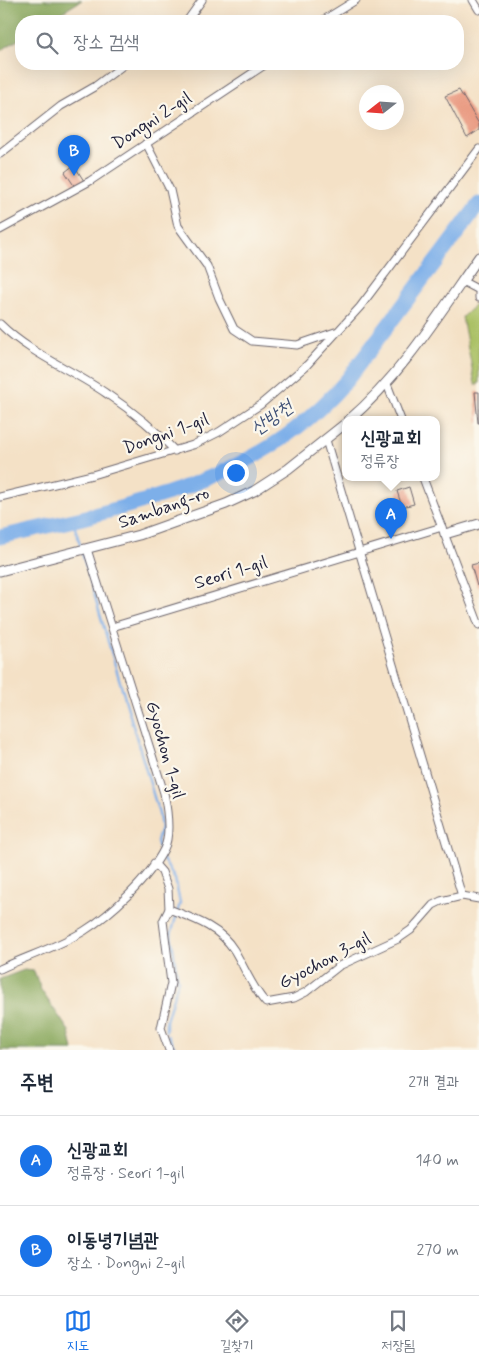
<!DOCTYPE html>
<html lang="ko">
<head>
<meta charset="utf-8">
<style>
  body { margin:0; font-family:Mynerve,"Poor Story",sans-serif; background:#f6f6f7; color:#1f2937 }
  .compass { position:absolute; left:359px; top:85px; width:45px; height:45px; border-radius:50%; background:#fff; box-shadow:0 5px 20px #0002; rotate:253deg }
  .you { position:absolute; left:235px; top:472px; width:18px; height:18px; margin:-12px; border:4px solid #fff; border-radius:50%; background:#1a73e8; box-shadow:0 0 0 8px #1a73e833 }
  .badge { display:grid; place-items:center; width:32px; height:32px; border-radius:50%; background:#1a73e8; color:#fff; font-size:16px; font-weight:700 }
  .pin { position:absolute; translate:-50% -41px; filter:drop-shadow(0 1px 2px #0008) }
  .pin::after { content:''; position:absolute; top:26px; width:18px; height:15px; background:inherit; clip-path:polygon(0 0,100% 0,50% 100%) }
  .popup { position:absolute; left:342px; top:416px; width:98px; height:65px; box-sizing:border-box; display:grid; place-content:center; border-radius:10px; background:#fff; filter:drop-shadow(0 1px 4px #0005); font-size:16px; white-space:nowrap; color:#747a83 }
  .popup b { font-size:19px; color:#1f2937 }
  .popup::after { content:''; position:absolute; left:50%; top:100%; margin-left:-10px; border:10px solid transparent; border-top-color:#fff }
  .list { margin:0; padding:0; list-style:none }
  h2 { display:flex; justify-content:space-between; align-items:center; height:65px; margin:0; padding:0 20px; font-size:21px }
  h2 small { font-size:16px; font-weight:400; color:#747a83 }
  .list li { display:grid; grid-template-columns:32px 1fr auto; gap:15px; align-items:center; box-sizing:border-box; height:90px; padding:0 20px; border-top:1px solid #e0e1e3 }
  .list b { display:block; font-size:19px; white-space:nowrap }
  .list p { margin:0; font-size:16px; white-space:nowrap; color:#747a83 }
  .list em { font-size:16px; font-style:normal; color:#747a83 }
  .icon { flex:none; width:28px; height:28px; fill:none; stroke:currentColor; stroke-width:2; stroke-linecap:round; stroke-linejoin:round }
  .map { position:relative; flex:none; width:479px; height:1050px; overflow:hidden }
  .search { position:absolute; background:#fff; box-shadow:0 5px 20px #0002; left:15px; right:15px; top:15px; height:55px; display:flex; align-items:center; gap:12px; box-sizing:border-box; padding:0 18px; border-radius:20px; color:#747a83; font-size:19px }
  .sheet { height:245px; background:#fff }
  nav { display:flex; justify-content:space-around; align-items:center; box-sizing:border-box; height:70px; border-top:1px solid #e0e1e3; background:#fff; font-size:14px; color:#747a83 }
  nav a { display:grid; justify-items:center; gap:2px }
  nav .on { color:#1a73e8 }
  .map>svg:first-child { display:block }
  .green { fill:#abc166; stroke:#667250 }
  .forest { fill:#88a75b; stroke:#55644b }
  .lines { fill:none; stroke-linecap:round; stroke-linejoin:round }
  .stream { stroke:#7dafe9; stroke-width:2.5 }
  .river { stroke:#7dafe9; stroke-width:15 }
  .building { fill:#e9987f }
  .minor-casing { stroke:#6c656c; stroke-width:9 }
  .tertiary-casing { stroke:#6c656c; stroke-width:11 }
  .minor { stroke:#fff; stroke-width:7 }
  .tertiary { stroke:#fff; stroke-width:9 }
  .labels { text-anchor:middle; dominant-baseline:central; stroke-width:4.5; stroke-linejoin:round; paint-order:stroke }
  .street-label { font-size:18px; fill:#22223b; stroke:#fbf7ec }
  .water-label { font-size:19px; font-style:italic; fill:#425378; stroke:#fbf7ec }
</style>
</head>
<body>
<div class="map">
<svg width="479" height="1050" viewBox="0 0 479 1050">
  <rect width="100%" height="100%" fill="#fbf7ec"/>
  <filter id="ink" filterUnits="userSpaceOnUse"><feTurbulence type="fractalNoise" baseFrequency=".02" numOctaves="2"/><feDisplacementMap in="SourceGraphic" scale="10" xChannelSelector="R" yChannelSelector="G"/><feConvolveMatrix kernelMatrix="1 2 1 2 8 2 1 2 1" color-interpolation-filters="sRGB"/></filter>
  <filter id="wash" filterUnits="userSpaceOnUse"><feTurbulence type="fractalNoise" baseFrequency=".0096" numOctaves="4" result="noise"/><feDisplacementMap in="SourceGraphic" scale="20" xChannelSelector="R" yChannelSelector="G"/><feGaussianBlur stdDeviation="1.12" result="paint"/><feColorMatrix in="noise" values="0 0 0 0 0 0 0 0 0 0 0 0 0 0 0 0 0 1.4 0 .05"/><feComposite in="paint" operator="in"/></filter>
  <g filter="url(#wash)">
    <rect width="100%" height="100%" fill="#f4e1c6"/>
    <path class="green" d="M 476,304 L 479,312 L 479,384 L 475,384 L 462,317 Z"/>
    <g class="forest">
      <path d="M 0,0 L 82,0 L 48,21 L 21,21 L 21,38 L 0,51 Z"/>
      <path d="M 24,970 L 34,971 L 41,990 L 69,1031 L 73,1050 L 0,1050 L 0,979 Z"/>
    </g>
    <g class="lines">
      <g class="stream">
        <path d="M 73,521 L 81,548"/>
        <path d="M 82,553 L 159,814 L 161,828 L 157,841 L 160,853"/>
        <path d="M 162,858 L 175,879 L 180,903 L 171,935 L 178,981 L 166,1021 L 166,1031"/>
        <path d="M 168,1036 L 176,1050"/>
      </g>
      <path class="river" d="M 0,537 C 97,515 219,490 298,427 C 316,413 332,397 347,380 L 479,204"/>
    </g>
    <g id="blocks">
      <g class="building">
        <path d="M 459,90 L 479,124 L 479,130 L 467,138 L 445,96 Z"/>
        <path d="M 74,165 L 84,181 L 75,187 L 65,172 Z"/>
        <path d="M 475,392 L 479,392 L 479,423 L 478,423 Z"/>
        <path d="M 409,487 L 414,504 L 402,507 L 397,491 Z"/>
        <path d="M 400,506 L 403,517 L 383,523 L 380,512 Z"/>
        <path d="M 479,563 L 479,585 L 477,586 L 471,565 Z"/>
      </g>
    </g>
  </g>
  <g filter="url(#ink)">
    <use href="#blocks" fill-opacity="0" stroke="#6c656c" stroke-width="1"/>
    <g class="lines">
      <g class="minor-casing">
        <g id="minor">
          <path d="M 473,0 L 479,10"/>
          <path d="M 187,21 L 202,0"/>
          <path d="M 322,21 L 356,0"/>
          <path d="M 146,143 L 170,190 L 178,226 L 207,266 L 219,298 L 234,329 L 252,341 L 297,345 L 335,332"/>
          <path d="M 0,154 L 61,106 L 94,87 L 125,64"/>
          <path d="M 0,230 L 90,181 L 266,64"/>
          <path d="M 462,281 L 479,290 L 479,298"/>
          <path d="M 0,324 C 30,354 73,370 107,394 C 131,410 155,429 175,451"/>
          <path d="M 387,384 L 401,420"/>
          <path d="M 326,440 L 462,896"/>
          <path d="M 423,478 L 479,625"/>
          <path d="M 0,497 L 92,475 L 193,445 L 219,432 L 260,405 L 307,365 L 360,307 L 479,149"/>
          <path d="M 112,627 L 442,527"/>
          <path d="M 154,863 L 162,872 L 168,889 L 169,909 L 163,921 L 171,983 L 161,1028 L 169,1050"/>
          <path d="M 169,909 C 192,918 220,927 234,950 C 245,968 252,988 266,1003 L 294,998 L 306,992 L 339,966 L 398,939 L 411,930 L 433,905 L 441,901 L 462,896 L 479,899"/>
          <path d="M 0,969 C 27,956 58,947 84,931 C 111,914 149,879 164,849 C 171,835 167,808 164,793 L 87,549"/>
        </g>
      </g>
      <g class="tertiary-casing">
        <g id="tertiary">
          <path d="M 349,420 C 402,374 439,314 479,257"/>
          <path d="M 445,534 L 479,524"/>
          <path d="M 0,571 L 139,535 L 226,504 L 254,491 L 288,469 L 346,423"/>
        </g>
      </g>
      <use href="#minor" class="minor"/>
      <use href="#tertiary" class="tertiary"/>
    </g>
  </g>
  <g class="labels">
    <g class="street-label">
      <text transform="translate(152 121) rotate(-33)">Dongni 2-gil</text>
      <text transform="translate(166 434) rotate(-20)">Dongni 1-gil</text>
      <text transform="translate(164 508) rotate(-19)">Sambang-ro</text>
      <text transform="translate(231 573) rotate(-17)">Seori 1-gil</text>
      <text transform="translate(165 750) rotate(74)">Gyochon 1-gil</text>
      <text transform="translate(325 961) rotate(-28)">Gyochon 3-gil</text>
    </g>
    <g class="water-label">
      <text transform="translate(272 418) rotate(-35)">산방천</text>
    </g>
  </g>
</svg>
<svg class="compass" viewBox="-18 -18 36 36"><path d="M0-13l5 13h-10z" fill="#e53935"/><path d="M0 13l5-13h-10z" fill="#747a83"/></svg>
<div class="you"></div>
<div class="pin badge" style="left:391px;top:539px">A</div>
<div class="popup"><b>신광교회</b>정류장</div>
<div class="pin badge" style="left:74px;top:176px">B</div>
<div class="search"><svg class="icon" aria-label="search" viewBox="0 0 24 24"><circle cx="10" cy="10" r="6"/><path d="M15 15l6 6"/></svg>장소 검색</div>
</div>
<section class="sheet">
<h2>주변<small>2개 결과</small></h2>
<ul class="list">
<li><span class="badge">A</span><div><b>신광교회</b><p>정류장 · Seori 1-gil</p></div><em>140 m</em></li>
<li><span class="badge">B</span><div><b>이동녕기념관</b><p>장소 · Dongni 2-gil</p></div><em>270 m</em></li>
</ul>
</section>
<nav>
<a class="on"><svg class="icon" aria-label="map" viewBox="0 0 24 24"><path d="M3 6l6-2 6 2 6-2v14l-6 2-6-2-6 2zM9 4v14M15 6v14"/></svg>지도</a>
<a><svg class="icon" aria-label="directions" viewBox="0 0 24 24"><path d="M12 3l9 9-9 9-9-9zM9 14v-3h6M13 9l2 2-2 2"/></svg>길찾기</a>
<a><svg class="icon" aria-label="saved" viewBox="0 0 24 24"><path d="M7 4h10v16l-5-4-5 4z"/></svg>저장됨</a>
</nav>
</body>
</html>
